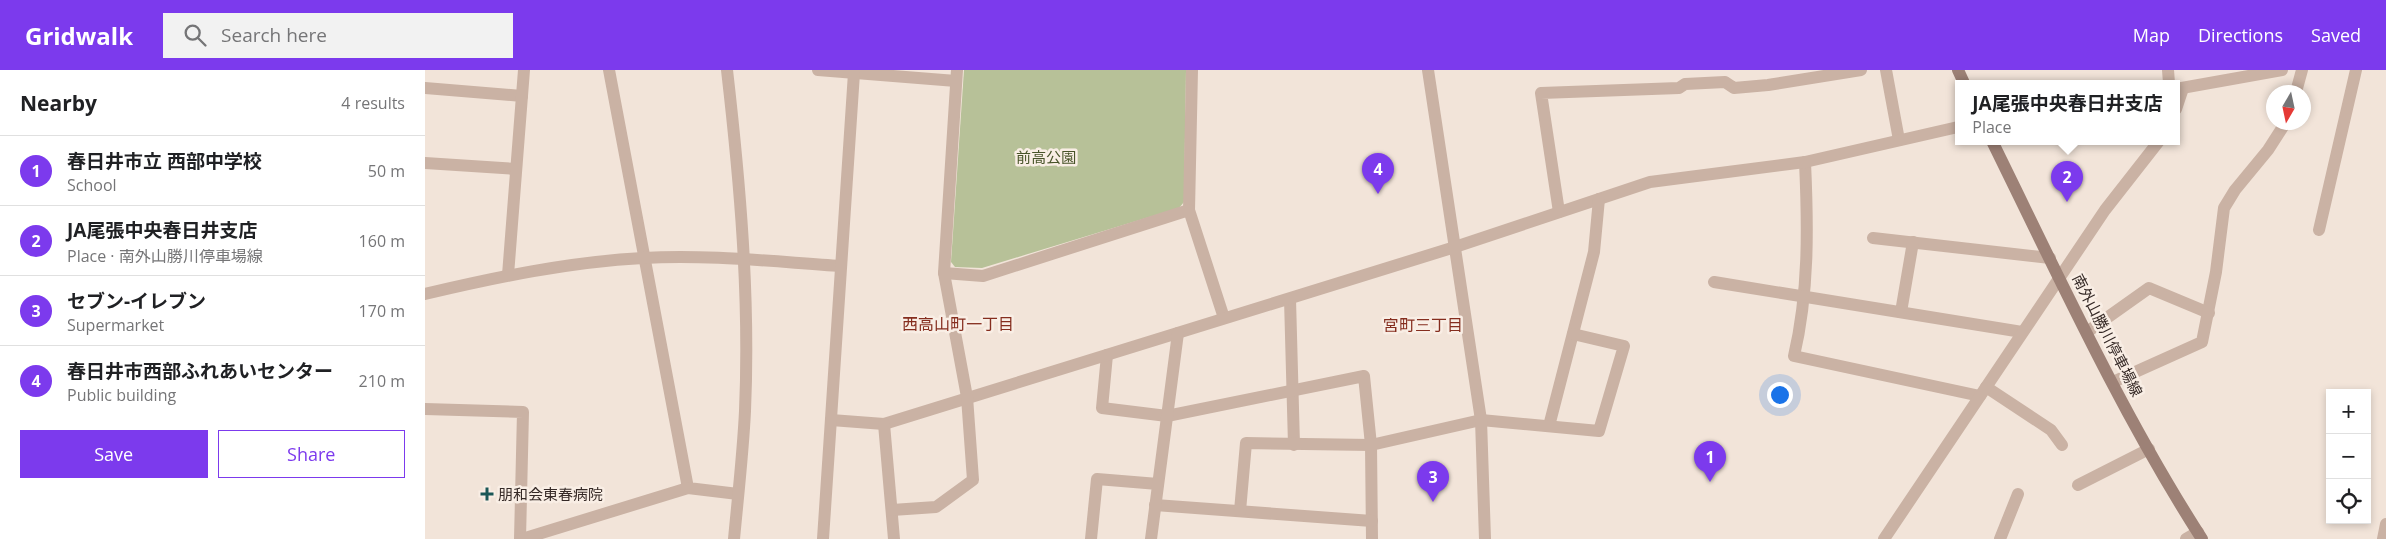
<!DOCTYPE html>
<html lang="en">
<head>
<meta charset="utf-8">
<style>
  body { margin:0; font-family:"Open Sans","Noto Sans JP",sans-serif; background:#f2f2f2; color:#202124 }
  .controls { position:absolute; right:15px; bottom:15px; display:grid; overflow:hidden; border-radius:0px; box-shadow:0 2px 8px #0003 }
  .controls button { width:45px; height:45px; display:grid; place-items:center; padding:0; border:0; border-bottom:1px solid #e0e0e0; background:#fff; color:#202124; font:25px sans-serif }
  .compass { position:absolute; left:1841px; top:15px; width:45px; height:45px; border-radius:50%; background:#fff; box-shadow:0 2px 8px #0003; rotate:189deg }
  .you { position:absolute; left:1354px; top:324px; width:18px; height:18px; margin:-12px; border:4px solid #fff; border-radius:50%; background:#1a73e8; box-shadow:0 0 0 8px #1a73e833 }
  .badge { display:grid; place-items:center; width:32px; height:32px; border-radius:50%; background:#7c3aed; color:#fff; font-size:16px; font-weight:700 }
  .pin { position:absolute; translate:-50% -41px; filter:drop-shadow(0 1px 2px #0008) }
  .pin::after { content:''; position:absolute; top:26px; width:18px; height:15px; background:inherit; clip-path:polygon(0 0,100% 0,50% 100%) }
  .popup { position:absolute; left:1530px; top:10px; width:225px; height:65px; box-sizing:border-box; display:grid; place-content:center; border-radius:0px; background:#fff; filter:drop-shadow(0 1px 4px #0005); font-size:16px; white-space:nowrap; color:#757577 }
  .popup b { font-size:19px; color:#202124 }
  .popup::after { content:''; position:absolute; left:50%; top:100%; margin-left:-10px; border:10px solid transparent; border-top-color:#fff }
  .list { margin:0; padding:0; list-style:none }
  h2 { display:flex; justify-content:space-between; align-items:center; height:65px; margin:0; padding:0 20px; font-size:21px }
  h2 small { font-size:16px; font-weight:400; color:#757577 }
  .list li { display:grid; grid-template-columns:32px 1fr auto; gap:15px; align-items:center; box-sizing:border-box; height:70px; padding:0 20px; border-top:1px solid #e0e0e0 }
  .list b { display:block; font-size:19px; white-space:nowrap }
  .list p { margin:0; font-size:16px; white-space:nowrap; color:#757577 }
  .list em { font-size:16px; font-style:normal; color:#757577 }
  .actions { display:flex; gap:10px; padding:15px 20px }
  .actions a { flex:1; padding:11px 0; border:1px solid #7c3aed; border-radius:0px; text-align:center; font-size:18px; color:#7c3aed }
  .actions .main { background:#7c3aed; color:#fff }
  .icon { flex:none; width:28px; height:28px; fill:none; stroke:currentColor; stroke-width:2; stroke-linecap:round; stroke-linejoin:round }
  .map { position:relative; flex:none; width:1961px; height:469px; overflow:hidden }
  header { display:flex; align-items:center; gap:30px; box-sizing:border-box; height:70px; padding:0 25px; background:#7c3aed; color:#fff }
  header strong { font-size:24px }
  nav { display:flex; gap:28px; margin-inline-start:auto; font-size:18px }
  .search { width:350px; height:45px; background:#f2f2f2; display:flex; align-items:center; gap:12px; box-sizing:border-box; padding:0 18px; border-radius:0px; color:#757577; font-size:19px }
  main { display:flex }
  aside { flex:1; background:#fff }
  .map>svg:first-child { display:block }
  .green { fill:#b7c198 }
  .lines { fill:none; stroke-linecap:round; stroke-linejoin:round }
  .minor { stroke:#cab2a4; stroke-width:12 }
  .tertiary { stroke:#cab2a4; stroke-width:12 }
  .secondary { stroke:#9d8176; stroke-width:12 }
  .poi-dot { fill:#1b5756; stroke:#f9eee5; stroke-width:2 }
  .labels { text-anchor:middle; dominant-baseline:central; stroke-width:5; stroke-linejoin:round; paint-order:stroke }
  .park-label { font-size:15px; fill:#485429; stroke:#f9eee5 }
  .street-label { font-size:15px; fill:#352926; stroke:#f9eee5 }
  .poi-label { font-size:15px; fill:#352926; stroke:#f9eee5; text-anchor:start }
  .neighbourhood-label { font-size:16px; fill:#852d1e; stroke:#f9eee5 }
</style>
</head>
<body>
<header>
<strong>Gridwalk</strong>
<div class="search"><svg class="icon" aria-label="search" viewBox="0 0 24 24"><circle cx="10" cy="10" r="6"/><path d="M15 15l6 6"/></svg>Search here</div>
<nav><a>Map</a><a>Directions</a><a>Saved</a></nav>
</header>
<main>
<aside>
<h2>Nearby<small>4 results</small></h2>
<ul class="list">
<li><span class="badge">1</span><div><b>春日井市立 西部中学校</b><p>School</p></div><em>50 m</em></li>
<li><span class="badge">2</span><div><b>JA尾張中央春日井支店</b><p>Place · 南外山勝川停車場線</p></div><em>160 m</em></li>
<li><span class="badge">3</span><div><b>セブン-イレブン</b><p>Supermarket</p></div><em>170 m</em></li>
<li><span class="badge">4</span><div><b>春日井市西部ふれあいセンター</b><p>Public building</p></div><em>210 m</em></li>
</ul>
<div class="actions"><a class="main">Save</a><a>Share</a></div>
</aside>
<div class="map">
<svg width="1961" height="469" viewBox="0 0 1961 469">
  <rect width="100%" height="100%" fill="#f2e4d9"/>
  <path class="green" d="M 539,0 L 761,0 L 759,132 L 754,138 L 557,198 L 530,197 L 526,192 Z"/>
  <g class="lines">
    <g class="minor">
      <path d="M 184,0 L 263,418 L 313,424"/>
      <path d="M 393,0 L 531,11"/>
      <path d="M 1461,0 L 1474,70"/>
      <path d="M 1743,0 L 1744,13"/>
      <path d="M 0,18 L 97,26"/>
      <path d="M 1751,19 L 1857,0"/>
      <path d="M 1871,22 L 1877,0"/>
      <path d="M 1751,39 L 1758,18"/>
      <path d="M 1380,92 C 1383,157 1384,222 1369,286 L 1555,326"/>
      <path d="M 0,93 L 91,99"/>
      <path d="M 764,140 L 767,0"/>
      <path d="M 1134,142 L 1116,23 L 1254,18 L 1260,14 L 1300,12 L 1309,18 L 1343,15 L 1436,0"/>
      <path d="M 1894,160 L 1931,0"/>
      <path d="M 1448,168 L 1625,188"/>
      <path d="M 519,203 L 558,206 L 764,140 L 799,248"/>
      <path d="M 83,205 L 99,0"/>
      <path d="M 1289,212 L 1597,262"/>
      <path d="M 0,224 C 72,207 144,192 218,188 C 282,184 352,192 416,196"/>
      <path d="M 865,229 L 869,375"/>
      <path d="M 1476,242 L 1488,172"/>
      <path d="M 1662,262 L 1724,218 L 1784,243"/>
      <path d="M 682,285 L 677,338 L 742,346 L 939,306 L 946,375 L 947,469"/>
      <path d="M 1688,312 L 1777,272 L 1791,202 L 1799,138 L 1810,120 L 1843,80 L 1861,52"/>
      <path d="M 1561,317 L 1626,360 L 1637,375"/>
      <path d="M 0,339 L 98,342 L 95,469"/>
      <path d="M 406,350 L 459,354 L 1030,177 L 1225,112 L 1380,92 L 1533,57"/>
      <path d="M 459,354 L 469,469"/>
      <path d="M 1124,356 L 1169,182 L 1174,129"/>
      <path d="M 1653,415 L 1724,379"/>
      <path d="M 730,435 L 947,451"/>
      <path d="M 467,440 L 511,437 L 548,410 L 542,327 L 519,203 L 532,0"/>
      <path d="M 815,441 L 821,373 L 946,375 L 1056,350 L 1174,361 L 1199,276 L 1148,264"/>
      <path d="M 97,469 L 263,418"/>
      <path d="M 398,469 L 429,3"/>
      <path d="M 666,469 L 672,409 L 733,414"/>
      <path d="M 726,469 L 753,263"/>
      <path d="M 1459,469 L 1680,140 L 1734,71"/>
      <path d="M 1575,469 L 1593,424"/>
      <path d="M 1761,469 L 1773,462"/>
      <path d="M 1958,469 L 1961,454"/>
    </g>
    <g class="tertiary">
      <path d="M 302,0 C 315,113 325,227 320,341 C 318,383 313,426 309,469"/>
      <path d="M 1003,0 L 1056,350 L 1060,469"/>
    </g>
    <g class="secondary">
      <path d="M 1533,0 L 1539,13"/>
      <path d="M 1567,71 C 1633,205 1696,343 1777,469"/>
    </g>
  </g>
  <path class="poi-dot" d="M59.5 416.5h5v5h5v5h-5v5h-5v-5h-5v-5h5z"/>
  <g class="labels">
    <g class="park-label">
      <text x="621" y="87">前高公園</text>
    </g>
    <g class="street-label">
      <text transform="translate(1683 265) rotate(63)">南外山勝川停車場線</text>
    </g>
    <g class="poi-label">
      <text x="73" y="424">朋和会東春病院</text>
    </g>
    <g class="neighbourhood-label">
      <text x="533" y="254">西高山町一丁目</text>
      <text x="998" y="255">宮町三丁目</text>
    </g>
  </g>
</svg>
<div class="controls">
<button>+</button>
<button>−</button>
<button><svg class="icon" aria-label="locate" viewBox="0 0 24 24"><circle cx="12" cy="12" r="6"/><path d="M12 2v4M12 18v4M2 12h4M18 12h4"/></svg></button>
</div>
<svg class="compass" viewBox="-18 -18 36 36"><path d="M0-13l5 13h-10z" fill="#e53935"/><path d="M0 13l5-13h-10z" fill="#757577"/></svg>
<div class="you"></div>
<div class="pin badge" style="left:1285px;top:412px">1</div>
<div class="pin badge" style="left:1642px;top:132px">2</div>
<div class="popup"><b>JA尾張中央春日井支店</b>Place</div>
<div class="pin badge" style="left:1008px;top:432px">3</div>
<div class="pin badge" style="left:953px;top:124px">4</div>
</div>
</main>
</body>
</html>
